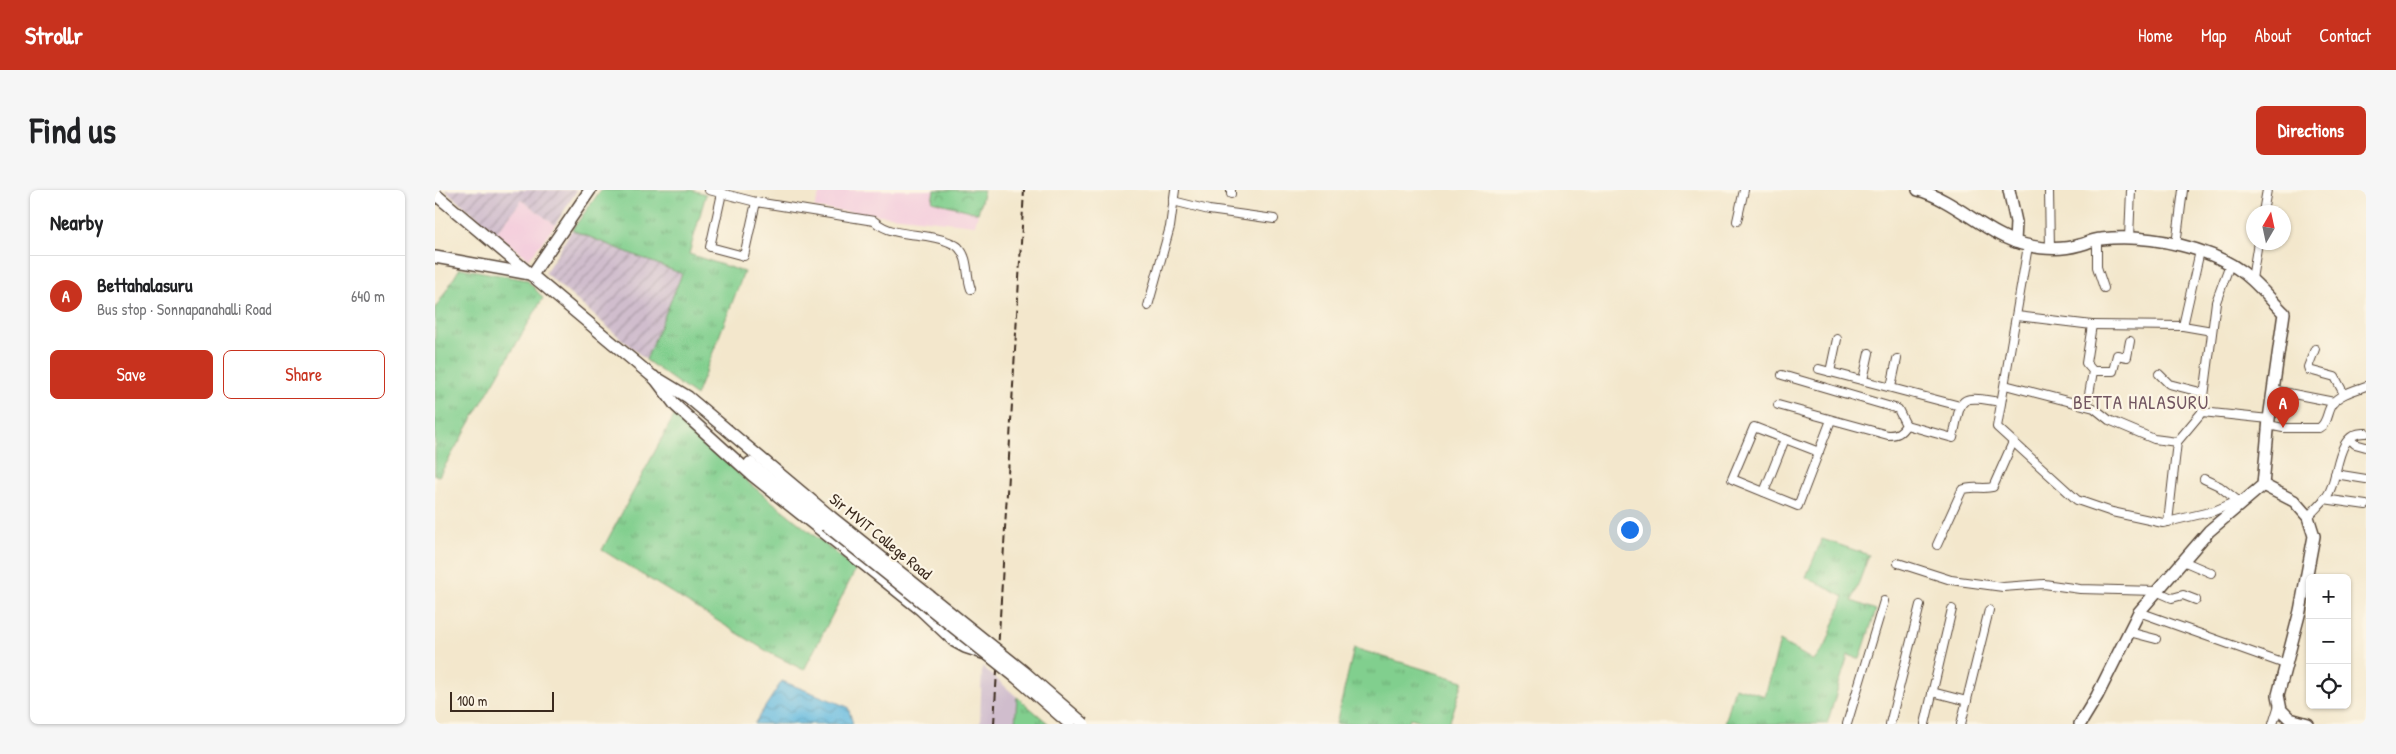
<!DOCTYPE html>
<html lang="en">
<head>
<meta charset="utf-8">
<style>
  body { margin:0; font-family:"Patrick Hand",sans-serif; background:#f6f6f6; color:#202124 }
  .controls { position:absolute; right:15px; bottom:15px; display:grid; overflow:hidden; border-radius:8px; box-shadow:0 1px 4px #0004 }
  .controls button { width:45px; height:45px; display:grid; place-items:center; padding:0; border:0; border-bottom:1px solid #e0e0e0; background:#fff; color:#202124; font:25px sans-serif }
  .compass { position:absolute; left:1811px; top:15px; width:45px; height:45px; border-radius:50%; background:#fff; box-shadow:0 1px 4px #0004; rotate:9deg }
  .scale { position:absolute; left:15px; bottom:12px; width:104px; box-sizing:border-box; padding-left:5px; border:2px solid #3b2a1e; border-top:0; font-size:14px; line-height:18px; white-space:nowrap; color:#3b2a1e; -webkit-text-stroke:4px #fcf5e5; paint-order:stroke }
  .you { position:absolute; left:1194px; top:339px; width:18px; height:18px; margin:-12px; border:4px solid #fff; border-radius:50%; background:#1a73e8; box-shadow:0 0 0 8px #1a73e833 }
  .badge { display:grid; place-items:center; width:32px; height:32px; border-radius:50%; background:#c8321e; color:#fff; font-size:16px; font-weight:700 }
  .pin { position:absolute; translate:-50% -41px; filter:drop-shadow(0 1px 2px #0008) }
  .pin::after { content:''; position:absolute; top:26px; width:18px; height:15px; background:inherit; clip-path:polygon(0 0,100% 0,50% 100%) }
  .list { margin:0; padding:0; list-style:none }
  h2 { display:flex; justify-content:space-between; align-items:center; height:65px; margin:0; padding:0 20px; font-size:21px }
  h2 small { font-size:16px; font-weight:400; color:#757577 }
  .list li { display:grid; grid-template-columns:32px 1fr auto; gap:15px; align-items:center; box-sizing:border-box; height:80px; padding:0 20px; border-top:1px solid #e0e0e0 }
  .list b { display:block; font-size:19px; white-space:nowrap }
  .list p { margin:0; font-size:16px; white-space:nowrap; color:#757577 }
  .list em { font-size:16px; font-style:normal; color:#757577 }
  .actions { display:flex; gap:10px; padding:15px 20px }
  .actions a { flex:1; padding:11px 0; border:1px solid #c8321e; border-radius:8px; text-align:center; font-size:18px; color:#c8321e }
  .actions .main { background:#c8321e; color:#fff }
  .icon { flex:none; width:28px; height:28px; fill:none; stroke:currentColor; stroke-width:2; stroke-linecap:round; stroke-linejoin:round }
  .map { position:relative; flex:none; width:1931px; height:534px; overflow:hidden; border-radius:8px }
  header { display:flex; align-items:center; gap:30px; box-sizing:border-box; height:70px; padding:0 25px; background:#c8321e; color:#fff }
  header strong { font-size:24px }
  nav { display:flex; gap:28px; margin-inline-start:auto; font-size:18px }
  .intro { display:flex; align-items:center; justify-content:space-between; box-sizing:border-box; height:120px; padding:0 30px }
  h1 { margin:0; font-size:35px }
  .button { padding:12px 22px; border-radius:8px; background:#c8321e; color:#fff; font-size:18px; font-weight:700 }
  main { display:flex; gap:30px; padding:0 30px }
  aside { flex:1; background:#fff; border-radius:8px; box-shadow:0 1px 4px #0004 }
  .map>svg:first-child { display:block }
  .built { fill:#f4cfdd }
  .industrial { fill:url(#industrial-furrows) }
  .railway { fill:#d0bdcd }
  .grass { fill:url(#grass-tufts); stroke:#5e7c56 }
  .park { fill:url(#park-crowns); stroke:#5e7c56 }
  .water { fill:url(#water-waves); stroke:#4e727e }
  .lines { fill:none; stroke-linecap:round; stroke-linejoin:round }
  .street-casing { stroke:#574638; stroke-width:10 }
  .secondary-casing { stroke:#574638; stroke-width:14 }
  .street { stroke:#fff; stroke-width:8 }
  .secondary { stroke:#fff; stroke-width:11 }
  .rail { stroke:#3b2a1e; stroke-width:2; stroke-dasharray:8 4; stroke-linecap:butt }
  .secondary-bridge-casing { stroke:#574638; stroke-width:14; stroke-linecap:butt }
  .secondary-bridge { stroke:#fff; stroke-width:11 }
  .labels { text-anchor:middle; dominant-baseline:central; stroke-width:4.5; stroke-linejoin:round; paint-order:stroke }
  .street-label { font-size:16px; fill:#3b2a1e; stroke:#fcf5e5 }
  .quarter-label { font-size:19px; letter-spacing:1px; fill:#725661; stroke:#fcf5e5 }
</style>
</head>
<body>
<header>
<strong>Strollr</strong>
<nav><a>Home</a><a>Map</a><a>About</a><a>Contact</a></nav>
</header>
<div class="intro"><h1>Find us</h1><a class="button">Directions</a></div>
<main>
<aside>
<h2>Nearby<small></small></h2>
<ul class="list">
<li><span class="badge">A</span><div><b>Bettahalasuru</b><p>Bus stop · Sonnapanahalli Road</p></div><em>640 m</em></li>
</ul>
<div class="actions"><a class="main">Save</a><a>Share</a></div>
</aside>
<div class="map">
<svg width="1931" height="534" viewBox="0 0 1931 534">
  <defs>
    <pattern id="industrial-furrows" width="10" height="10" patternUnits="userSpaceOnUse" patternTransform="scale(1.25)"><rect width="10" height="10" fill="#d0bdcd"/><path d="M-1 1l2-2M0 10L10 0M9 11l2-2" fill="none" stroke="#aa9aa6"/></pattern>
    <pattern id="grass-tufts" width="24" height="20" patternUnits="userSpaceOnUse" patternTransform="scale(1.25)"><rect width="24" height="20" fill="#81cf8e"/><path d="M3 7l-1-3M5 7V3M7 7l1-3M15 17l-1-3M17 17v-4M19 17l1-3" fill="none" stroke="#6ba873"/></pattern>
    <pattern id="park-crowns" width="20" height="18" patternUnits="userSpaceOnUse" patternTransform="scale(1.25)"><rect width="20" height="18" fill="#81cf8e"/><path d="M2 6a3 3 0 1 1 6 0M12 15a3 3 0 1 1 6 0" fill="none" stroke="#6ba873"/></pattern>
    <pattern id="water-waves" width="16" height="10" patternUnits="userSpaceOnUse" patternTransform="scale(1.25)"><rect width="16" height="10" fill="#62b9df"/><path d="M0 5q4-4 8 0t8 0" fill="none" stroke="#5297b4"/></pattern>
  </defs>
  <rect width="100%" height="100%" fill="#fcf5e5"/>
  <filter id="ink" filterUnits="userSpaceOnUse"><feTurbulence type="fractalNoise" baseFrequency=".02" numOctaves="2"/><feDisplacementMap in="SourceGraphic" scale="10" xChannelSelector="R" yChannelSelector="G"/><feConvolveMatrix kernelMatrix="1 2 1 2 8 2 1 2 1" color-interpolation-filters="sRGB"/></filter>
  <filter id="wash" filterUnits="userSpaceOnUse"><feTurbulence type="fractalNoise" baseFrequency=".0096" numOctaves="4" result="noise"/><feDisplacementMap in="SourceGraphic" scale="20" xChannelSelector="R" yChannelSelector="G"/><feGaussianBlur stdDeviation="1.12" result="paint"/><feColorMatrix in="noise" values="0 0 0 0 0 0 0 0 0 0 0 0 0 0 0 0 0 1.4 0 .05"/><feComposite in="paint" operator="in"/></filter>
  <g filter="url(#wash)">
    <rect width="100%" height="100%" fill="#f3e7cc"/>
    <g class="built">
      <path d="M 386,0 L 549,0 L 540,35 L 379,18 Z"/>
      <path d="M 87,10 L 120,35 L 94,69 L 61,43 Z"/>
    </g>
    <g class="industrial">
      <path d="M 10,0 L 142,0 L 120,35 L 87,10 L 61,43 Z"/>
      <path d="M 137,40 L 247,84 L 211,170 L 110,83 Z"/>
    </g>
    <path class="railway" d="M 547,476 L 582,507 L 580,534 L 545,534 Z"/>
    <g class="grass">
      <path d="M 166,0 L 256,0 L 271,4 L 254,64 L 309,82 L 261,206 L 211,170 L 247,84 L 137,40 Z"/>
      <path d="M 25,78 L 92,90 L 108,108 L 4,286 L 0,285 L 0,119 Z"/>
      <path d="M 240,224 L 315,294 L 421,379 L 369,480 L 335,463 L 167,360 Z"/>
      <path d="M 1387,349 L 1434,365 L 1417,411 L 1441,420 L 1425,469 L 1413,465 L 1392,534 L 1290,534 L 1300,497 L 1330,506 L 1345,451 L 1379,471 L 1391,455 L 1409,407 L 1371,387 Z"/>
      <path d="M 919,458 L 1028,491 L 1014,534 L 999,534 L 975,528 L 973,534 L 901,534 Z"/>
      <path d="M 582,507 L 614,534 L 580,534 Z"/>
    </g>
    <path class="park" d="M 499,0 L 549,0 L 543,23 L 497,11 Z"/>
    <path class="water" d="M 347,491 L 413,517 L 418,534 L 319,534 Z"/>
  </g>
  <g filter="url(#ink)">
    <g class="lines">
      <g class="street-casing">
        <g id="street">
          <path d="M 274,0 L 321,12 L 439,31 C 460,49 489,41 514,52 C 517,54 522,55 524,58 C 534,68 531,86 536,99"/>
          <path d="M 1614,0 L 1615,59"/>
          <path d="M 287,3 L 275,57 L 309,66 L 321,12"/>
          <path d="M 796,4 L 796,0"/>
          <path d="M 738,11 L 774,20 L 839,29"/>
          <path d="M 1828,22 L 1832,0"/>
          <path d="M 1302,31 L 1309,0"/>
          <path d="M 1694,48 L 1696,0"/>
          <path d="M 1662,49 L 1662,77 L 1669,98"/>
          <path d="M 1741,55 L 1748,0"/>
          <path d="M 1593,56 L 1562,237 L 1642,310 L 1677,322 L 1728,333 L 1779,321 L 1805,310"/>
          <path d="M 1765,61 L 1748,136 L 1777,141"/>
          <path d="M 1817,89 L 1823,52"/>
          <path d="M 713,116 L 735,37 L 740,0"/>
          <path d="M 1582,126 L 1657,135 L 1651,173 L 1658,181 L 1652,216"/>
          <path d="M 1657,135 L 1748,136"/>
          <path d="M 1880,159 L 1873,177 L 1874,180 L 1900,187 L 1909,204"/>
          <path d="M 1384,179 L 1525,216"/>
          <path d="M 1658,181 L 1678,181 L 1682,165 L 1692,167 L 1695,151"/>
          <path d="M 1395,182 L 1402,149"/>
          <path d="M 1724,184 L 1734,194 L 1769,203"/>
          <path d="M 1428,190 L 1434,163"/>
          <path d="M 1570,195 L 1659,218 L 1674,230 L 1719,249 L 1742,252 L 1767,222 L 1834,229"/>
          <path d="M 1456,197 L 1462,169"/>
          <path d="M 1838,200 L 1899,212"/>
          <path d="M 1343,215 L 1453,245 C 1462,245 1466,243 1471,235 L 1463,219 L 1347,185"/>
          <path d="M 1767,222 L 1781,112 L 1795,74"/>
          <path d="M 1471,235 L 1518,248 C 1527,206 1522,205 1566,212"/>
          <path d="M 1833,235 L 1848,238 L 1884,238 C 1893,233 1891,222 1897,214 C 1904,204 1920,200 1931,196"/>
          <path d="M 1915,249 L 1920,254 L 1931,257"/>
          <path d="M 1384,262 L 1319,237 L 1297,289 L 1363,316 L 1396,230"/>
          <path d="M 1900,284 L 1931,289"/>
          <path d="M 1769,289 L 1784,296 L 1803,311"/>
          <path d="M 1329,302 L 1350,249"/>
          <path d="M 1889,309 L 1931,315"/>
          <path d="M 1873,327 C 1879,320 1887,313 1892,306 C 1905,289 1899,241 1931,243"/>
          <path d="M 1733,332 L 1742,252"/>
          <path d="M 1502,355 L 1527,300 C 1538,295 1547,300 1558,297 L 1578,252"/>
          <path d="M 1748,371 L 1776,383"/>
          <path d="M 1463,373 L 1516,390 L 1568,397 L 1609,394 L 1645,399 L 1721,401 L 1737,408 L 1748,405 L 1761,410"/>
          <path d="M 1704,422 L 1850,474"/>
          <path d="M 1694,442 L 1721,449"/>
          <path d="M 1497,502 L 1532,511"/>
          <path d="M 1412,534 L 1449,411"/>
          <path d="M 1455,534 L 1485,415"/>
          <path d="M 1490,534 L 1517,419"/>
          <path d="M 1526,534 L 1554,420"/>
          <path d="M 1838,534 L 1844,515"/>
        </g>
      </g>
      <g class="secondary-casing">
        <g id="secondary">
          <path d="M 1483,0 C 1521,10 1554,47 1591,55 C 1608,59 1627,60 1644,55 C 1651,54 1658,49 1666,49 C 1713,44 1782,57 1817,90 C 1828,100 1838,112 1849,123 L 1834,229 L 1828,295 L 1774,341 L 1704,422 L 1662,506 L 1645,534"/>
          <path d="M 1574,0 L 1581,32 L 1580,52"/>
          <path d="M 0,4 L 224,192"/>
          <path d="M 0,67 L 95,84"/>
          <path d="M 97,85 L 155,0"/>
          <path d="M 219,187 L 241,216 L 317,285 L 485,419 L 519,451 L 530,457 L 551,464"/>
          <path d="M 225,190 L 253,207 L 396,327"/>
          <path d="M 315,273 L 391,335"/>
          <path d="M 1828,295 L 1859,311 L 1873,327 L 1879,346 L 1865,421 L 1843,505 L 1846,520 L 1855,529 L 1873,534"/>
        </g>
      </g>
      <use href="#street" class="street"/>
      <use href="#secondary" class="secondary"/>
      <path class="rail" d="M 559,534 L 589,0"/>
      <g class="secondary-bridge-casing">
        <g id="secondary-bridge">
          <path d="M 396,327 L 588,481 L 649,534"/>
          <path d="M 391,335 L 582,488 L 635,534"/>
        </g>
      </g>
      <use href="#secondary-bridge" class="secondary-bridge"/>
    </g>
  </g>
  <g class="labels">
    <g class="street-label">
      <text transform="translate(446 346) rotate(39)">Sir MVIT College Road</text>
    </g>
    <g class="quarter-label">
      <text x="1706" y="212">BETTA HALASURU</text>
    </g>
  </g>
</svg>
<div class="controls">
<button>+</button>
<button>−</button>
<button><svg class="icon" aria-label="locate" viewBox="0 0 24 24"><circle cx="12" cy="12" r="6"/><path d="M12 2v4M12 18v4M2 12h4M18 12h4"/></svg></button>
</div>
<svg class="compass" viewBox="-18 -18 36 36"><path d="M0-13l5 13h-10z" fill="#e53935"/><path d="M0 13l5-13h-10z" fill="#757577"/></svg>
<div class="scale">100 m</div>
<div class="you"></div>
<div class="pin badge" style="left:1848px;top:238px">A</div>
</div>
</main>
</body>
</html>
